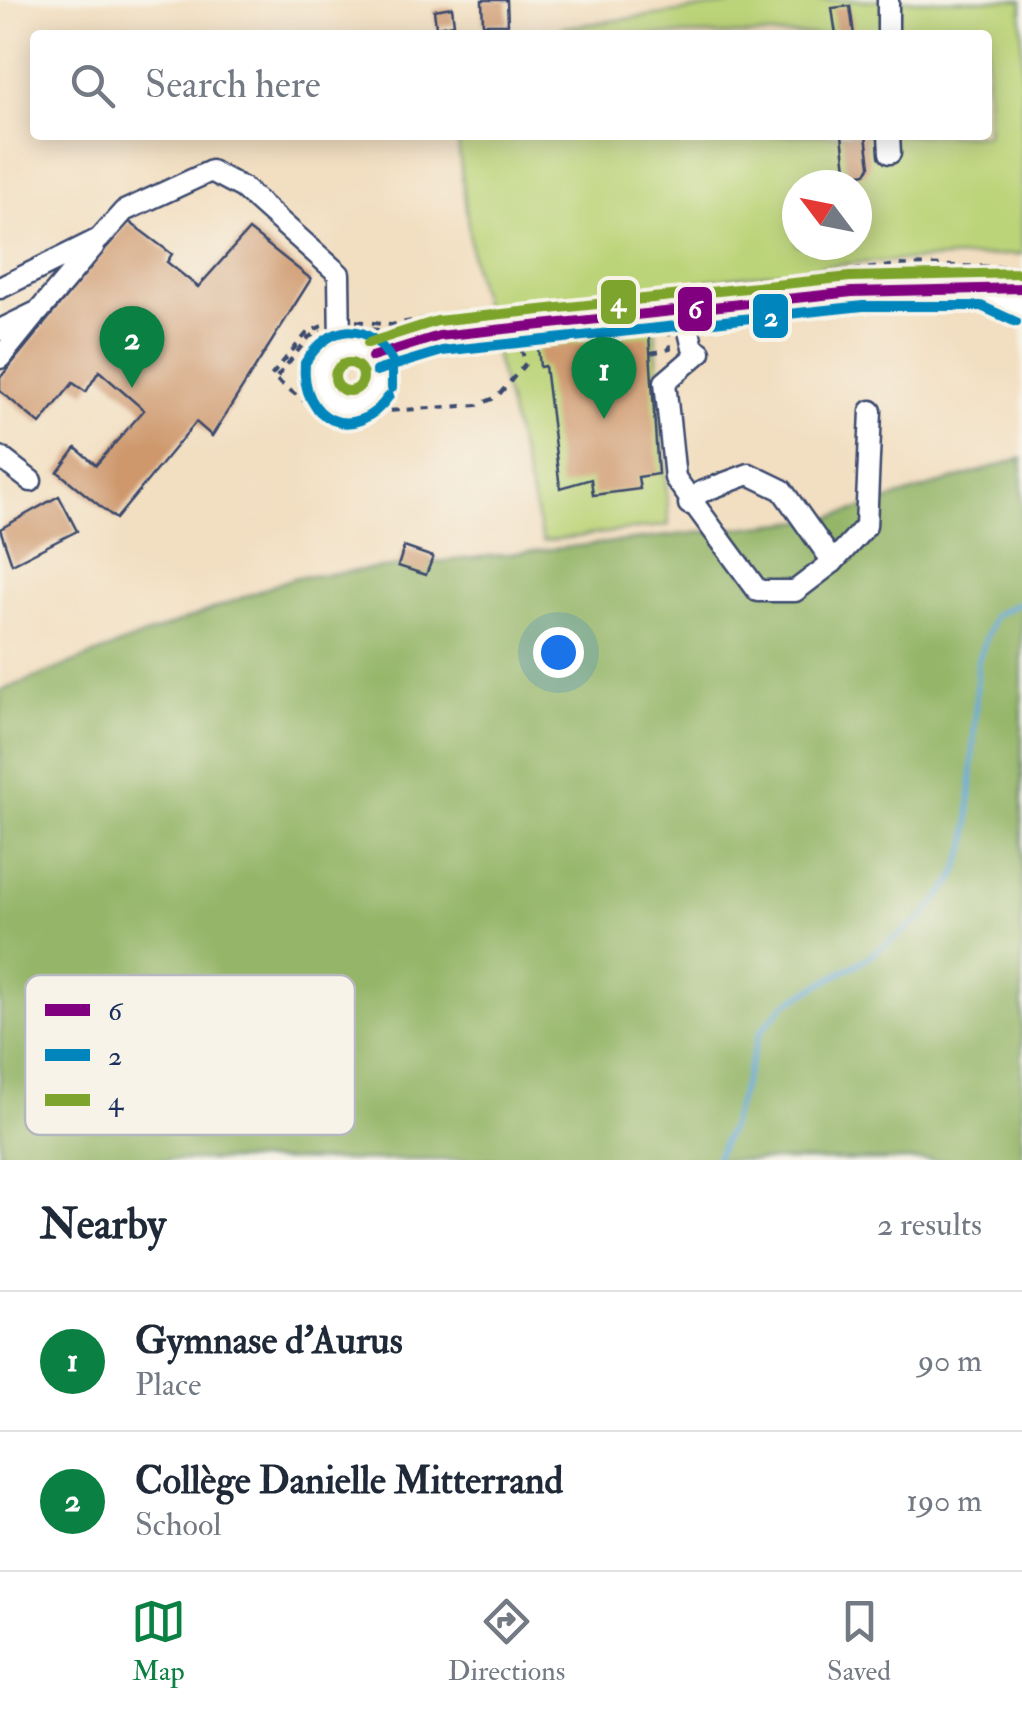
<!DOCTYPE html>
<html lang="en">
<head>
<meta charset="utf-8">
<style>
  body { margin:0; font-family:"IM FELL Double Pica",serif; background:#f6f6f7; color:#1f2937 }
  .compass { position:absolute; left:782px; top:170px; width:90px; height:90px; border-radius:50%; background:#fff; box-shadow:0 5px 25px #0003; rotate:302deg }
  .you { position:absolute; left:558px; top:652px; width:35px; height:35px; margin:-25px; border:8px solid #fff; border-radius:50%; background:#1a73e8; box-shadow:0 0 0 15px #1a73e833 }
  .badge { display:grid; place-items:center; width:65px; height:65px; border-radius:50%; background:#0b8043; color:#fff; font-size:32px; font-weight:700 }
  .pin { position:absolute; translate:-50% -82px; filter:drop-shadow(0 2px 5px #0008) }
  .pin::after { content:''; position:absolute; top:52px; width:35px; height:30px; background:inherit; clip-path:polygon(0 0,100% 0,50% 100%) }
  .list { margin:0; padding:0; list-style:none }
  h2 { display:flex; justify-content:space-between; align-items:center; height:130px; margin:0; padding:0 40px; font-size:42px }
  h2 small { font-size:32px; font-weight:400; color:#747a83 }
  .list li { display:grid; grid-template-columns:65px 1fr auto; gap:30px; align-items:center; box-sizing:border-box; height:140px; padding:0 40px; border-top:2px solid #e0e1e3 }
  .list b { display:block; font-size:38px; white-space:nowrap }
  .list p { margin:0; font-size:32px; white-space:nowrap; color:#747a83 }
  .list em { font-size:32px; font-style:normal; color:#747a83 }
  .icon { flex:none; width:55px; height:55px; fill:none; stroke:currentColor; stroke-width:2; stroke-linecap:round; stroke-linejoin:round }
  .map { position:relative; flex:none; width:1022px; height:1160px; overflow:hidden }
  .search { position:absolute; background:#fff; box-shadow:0 5px 25px #0003; left:30px; right:30px; top:30px; height:110px; display:flex; align-items:center; gap:25px; box-sizing:border-box; padding:0 35px; border-radius:10px; color:#747a83; font-size:38px }
  .sheet { height:410px; background:#fff }
  nav { display:flex; justify-content:space-around; align-items:center; box-sizing:border-box; height:140px; border-top:2px solid #e0e1e3; background:#fff; font-size:28px; color:#747a83 }
  nav a { display:grid; justify-items:center; gap:5px }
  nav .on { color:#0b8043 }
  .map>svg:first-child { display:block }
  .green { fill:#bcd479; stroke:#6c826c; stroke-width:2.5; fill-rule:evenodd }
  .forest { fill:#95b669; stroke:#587264; stroke-width:2.5 }
  .lines { fill:none; stroke-linecap:round; stroke-linejoin:round }
  .stream { stroke:#63a8d9; stroke-width:5 }
  .building { fill:#ce976c }
  .minor-casing { stroke:#3b496d; stroke-width:25 }
  .path { stroke:#3b496d; stroke-width:4; stroke-dasharray:8 8; stroke-linecap:butt }
  .minor { stroke:#fff; stroke-width:20 }
  .bus-1-casing { stroke:#f7f3e8; stroke-width:18 }
  .bus-2-casing { stroke:#f7f3e8; stroke-width:18 }
  .bus-3-casing { stroke:#f7f3e8; stroke-width:18 }
  .bus-1 { stroke:#800080; stroke-width:10 }
  .bus-2 { stroke:#0086bd; stroke-width:10 }
  .bus-3 { stroke:#7da42c; stroke-width:10 }
  .key { fill:#f7f3e8; stroke:#b5b8bf; stroke-width:2.5 }
  .key-label { font-size:28px; fill:#1b2f5e }
  .line-badge { stroke:#f7f3e8; stroke-width:4 }
  .badge-label { font-size:28px; text-anchor:middle; font-weight:bold; fill:#fff }
</style>
</head>
<body>
<div class="map">
<svg width="1022" height="1160" viewBox="0 0 1022 1160">
  <rect width="100%" height="100%" fill="#f7f3e8"/>
  <filter id="ink" filterUnits="userSpaceOnUse"><feTurbulence type="fractalNoise" baseFrequency=".01" numOctaves="2"/><feDisplacementMap in="SourceGraphic" scale="20" xChannelSelector="R" yChannelSelector="G"/><feConvolveMatrix kernelMatrix="1 2 1 2 8 2 1 2 1" color-interpolation-filters="sRGB"/></filter>
  <filter id="wash" filterUnits="userSpaceOnUse"><feTurbulence type="fractalNoise" baseFrequency=".0048" numOctaves="4" result="noise"/><feDisplacementMap in="SourceGraphic" scale="40" xChannelSelector="R" yChannelSelector="G"/><feGaussianBlur stdDeviation="2.25" result="paint"/><feColorMatrix in="noise" values="0 0 0 0 0 0 0 0 0 0 0 0 0 0 0 0 0 1.4 0 .05"/><feComposite in="paint" operator="in"/></filter>
  <g filter="url(#wash)">
    <rect width="100%" height="100%" fill="#f2dec0"/>
    <path class="green" d="M 765,0 L 1022,0 L 1022,254 L 855,263 L 652,287 L 669,525 L 543,541 L 473,266 L 457,135 L 987,135 L 987,35 L 558,35 L 561,28 ZM 797,185 L 857,185 L 857,245 L 797,245 Z"/>
    <path class="forest" d="M 1022,458 L 1022,1160 L 0,1160 L 0,691 L 293,578 L 830,518 Z"/>
    <g class="lines">
      <path class="stream" d="M 715,1160 L 730,1127 L 760,1032 L 785,1004 L 862,961 L 923,918 L 953,881 L 968,843 L 978,661 L 994,615 L 1022,602"/>
    </g>
    <g id="blocks">
      <g class="building">
        <path d="M 482,0 L 507,0 L 508,24 L 483,24 Z"/>
        <path d="M 850,6 L 854,35 L 836,35 L 832,8 Z"/>
        <path d="M 452,7 L 454,24 L 436,27 L 434,10 Z"/>
        <path d="M 842,135 L 866,135 L 870,166 L 866,173 L 851,176 L 846,169 Z"/>
        <path d="M 128,221 L 172,254 L 167,262 L 198,287 L 249,230 L 311,279 L 212,436 L 196,422 L 116,519 L 58,472 L 76,448 L 96,465 L 144,410 L 99,371 L 86,392 L 73,383 L 40,424 L 0,391 L 0,378 Z"/>
        <path d="M 649,335 L 658,474 L 638,477 L 640,489 L 593,495 L 591,479 L 560,488 L 545,366 L 540,367 L 538,348 Z"/>
        <path d="M 59,496 L 77,531 L 12,564 L 0,529 Z"/>
        <path d="M 404,547 L 433,557 L 426,575 L 398,566 Z"/>
      </g>
    </g>
  </g>
  <g filter="url(#ink)">
    <use href="#blocks" fill-opacity="0" stroke="#3b496d" stroke-width="2.5"/>
    <g class="lines">
      <g class="minor-casing">
        <g id="minor">
          <path d="M 888,0 L 888,35"/>
          <path d="M 889,135 L 890,153"/>
          <path d="M 0,288 L 99,239 L 124,211 L 211,171 L 243,188 L 339,274 L 340,347"/>
          <path d="M 984,291 L 1022,308"/>
          <path d="M 684,310 L 693,348 L 700,352 L 665,382 L 675,478 L 758,591 L 795,591 L 833,562 L 866,526 L 871,411"/>
          <path d="M 0,330 L 39,311 L 94,246"/>
          <circle cx="348" cy="377" r="31"/>
          <path d="M 372,357 L 439,336 L 852,292 L 1022,288"/>
          <path d="M 0,358 L 34,316"/>
          <path d="M 0,457 L 31,481"/>
          <path d="M 689,504 L 701,492 L 749,474 L 782,490 L 833,562"/>
        </g>
      </g>
      <g class="path">
        <path d="M 534,305 L 899,265 L 1022,267"/>
        <path d="M 356,321 L 391,325 L 440,315"/>
        <path d="M 322,326 L 307,333 L 271,376 L 327,418 L 353,421 L 386,411 L 478,405 L 497,397 L 526,363 L 520,346"/>
        <path d="M 355,328 L 391,331"/>
        <path d="M 651,353 L 670,349 L 669,333"/>
        <path d="M 277,377 L 309,337 L 321,331"/>
      </g>
      <use href="#minor" class="minor"/>
      <g class="bus-1-casing">
        <path id="bus-1" d="M 372,357 L 439,336 L 852,292 L 1022,288"/>
      </g>
      <g class="bus-2-casing">
        <g id="bus-2">
          <path d="M 376,371 L 442,351 L 863,306 L 981,306 L 1016,322"/>
          <path d="M 389,396 C 354,446 300,420 305,363 C 329,324 367,318 392,361 L 392,388"/>
        </g>
      </g>
      <g class="bus-3-casing">
        <g id="bus-3">
          <path d="M 368,343 L 437,321 L 850,277 L 1022,273"/>
          <circle cx="349" cy="377" r="14"/>
        </g>
      </g>
      <use href="#bus-1" class="bus-1"/>
      <use href="#bus-2" class="bus-2"/>
      <use href="#bus-3" class="bus-3"/>
    </g>
  </g>
  <rect x="25" y="975" width="330" height="160" rx="15" class="key"/>
  <rect x="45" y="1004" width="45" height="12" fill="#800080"/>
  <rect x="45" y="1049" width="45" height="12" fill="#0086bd"/>
  <rect x="45" y="1094" width="45" height="12" fill="#7da42c"/>
  <g class="key-label">
    <text x="108" y="1020">6</text>
    <text x="108" y="1065">2</text>
    <text x="108" y="1110">4</text>
  </g>
  <g class="line-badge">
    <rect x="599" y="278" width="39" height="48" rx="10" fill="#7da42c"/>
    <rect x="676" y="285" width="38" height="48" rx="10" fill="#800080"/>
    <rect x="751" y="292" width="39" height="48" rx="10" fill="#0086bd"/>
  </g>
  <g class="badge-label">
    <text x="618" y="311">4</text>
    <text x="695" y="318">6</text>
    <text x="771" y="326">2</text>
  </g>
</svg>
<svg class="compass" viewBox="-18 -18 36 36"><path d="M0-13l5 13h-10z" fill="#e53935"/><path d="M0 13l5-13h-10z" fill="#747a83"/></svg>
<div class="you"></div>
<div class="pin badge" style="left:604px;top:419px">1</div>
<div class="pin badge" style="left:132px;top:388px">2</div>
<div class="search"><svg class="icon" aria-label="search" viewBox="0 0 24 24"><circle cx="10" cy="10" r="6"/><path d="M15 15l6 6"/></svg>Search here</div>
</div>
<section class="sheet">
<h2>Nearby<small>2 results</small></h2>
<ul class="list">
<li><span class="badge">1</span><div><b>Gymnase d'Aurus</b><p>Place</p></div><em>90 m</em></li>
<li><span class="badge">2</span><div><b>Collège Danielle Mitterrand</b><p>School</p></div><em>190 m</em></li>
</ul>
</section>
<nav>
<a class="on"><svg class="icon" aria-label="map" viewBox="0 0 24 24"><path d="M3 6l6-2 6 2 6-2v14l-6 2-6-2-6 2zM9 4v14M15 6v14"/></svg>Map</a>
<a><svg class="icon" aria-label="directions" viewBox="0 0 24 24"><path d="M12 3l9 9-9 9-9-9zM9 14v-3h6M13 9l2 2-2 2"/></svg>Directions</a>
<a><svg class="icon" aria-label="saved" viewBox="0 0 24 24"><path d="M7 4h10v16l-5-4-5 4z"/></svg>Saved</a>
</nav>
</body>
</html>
